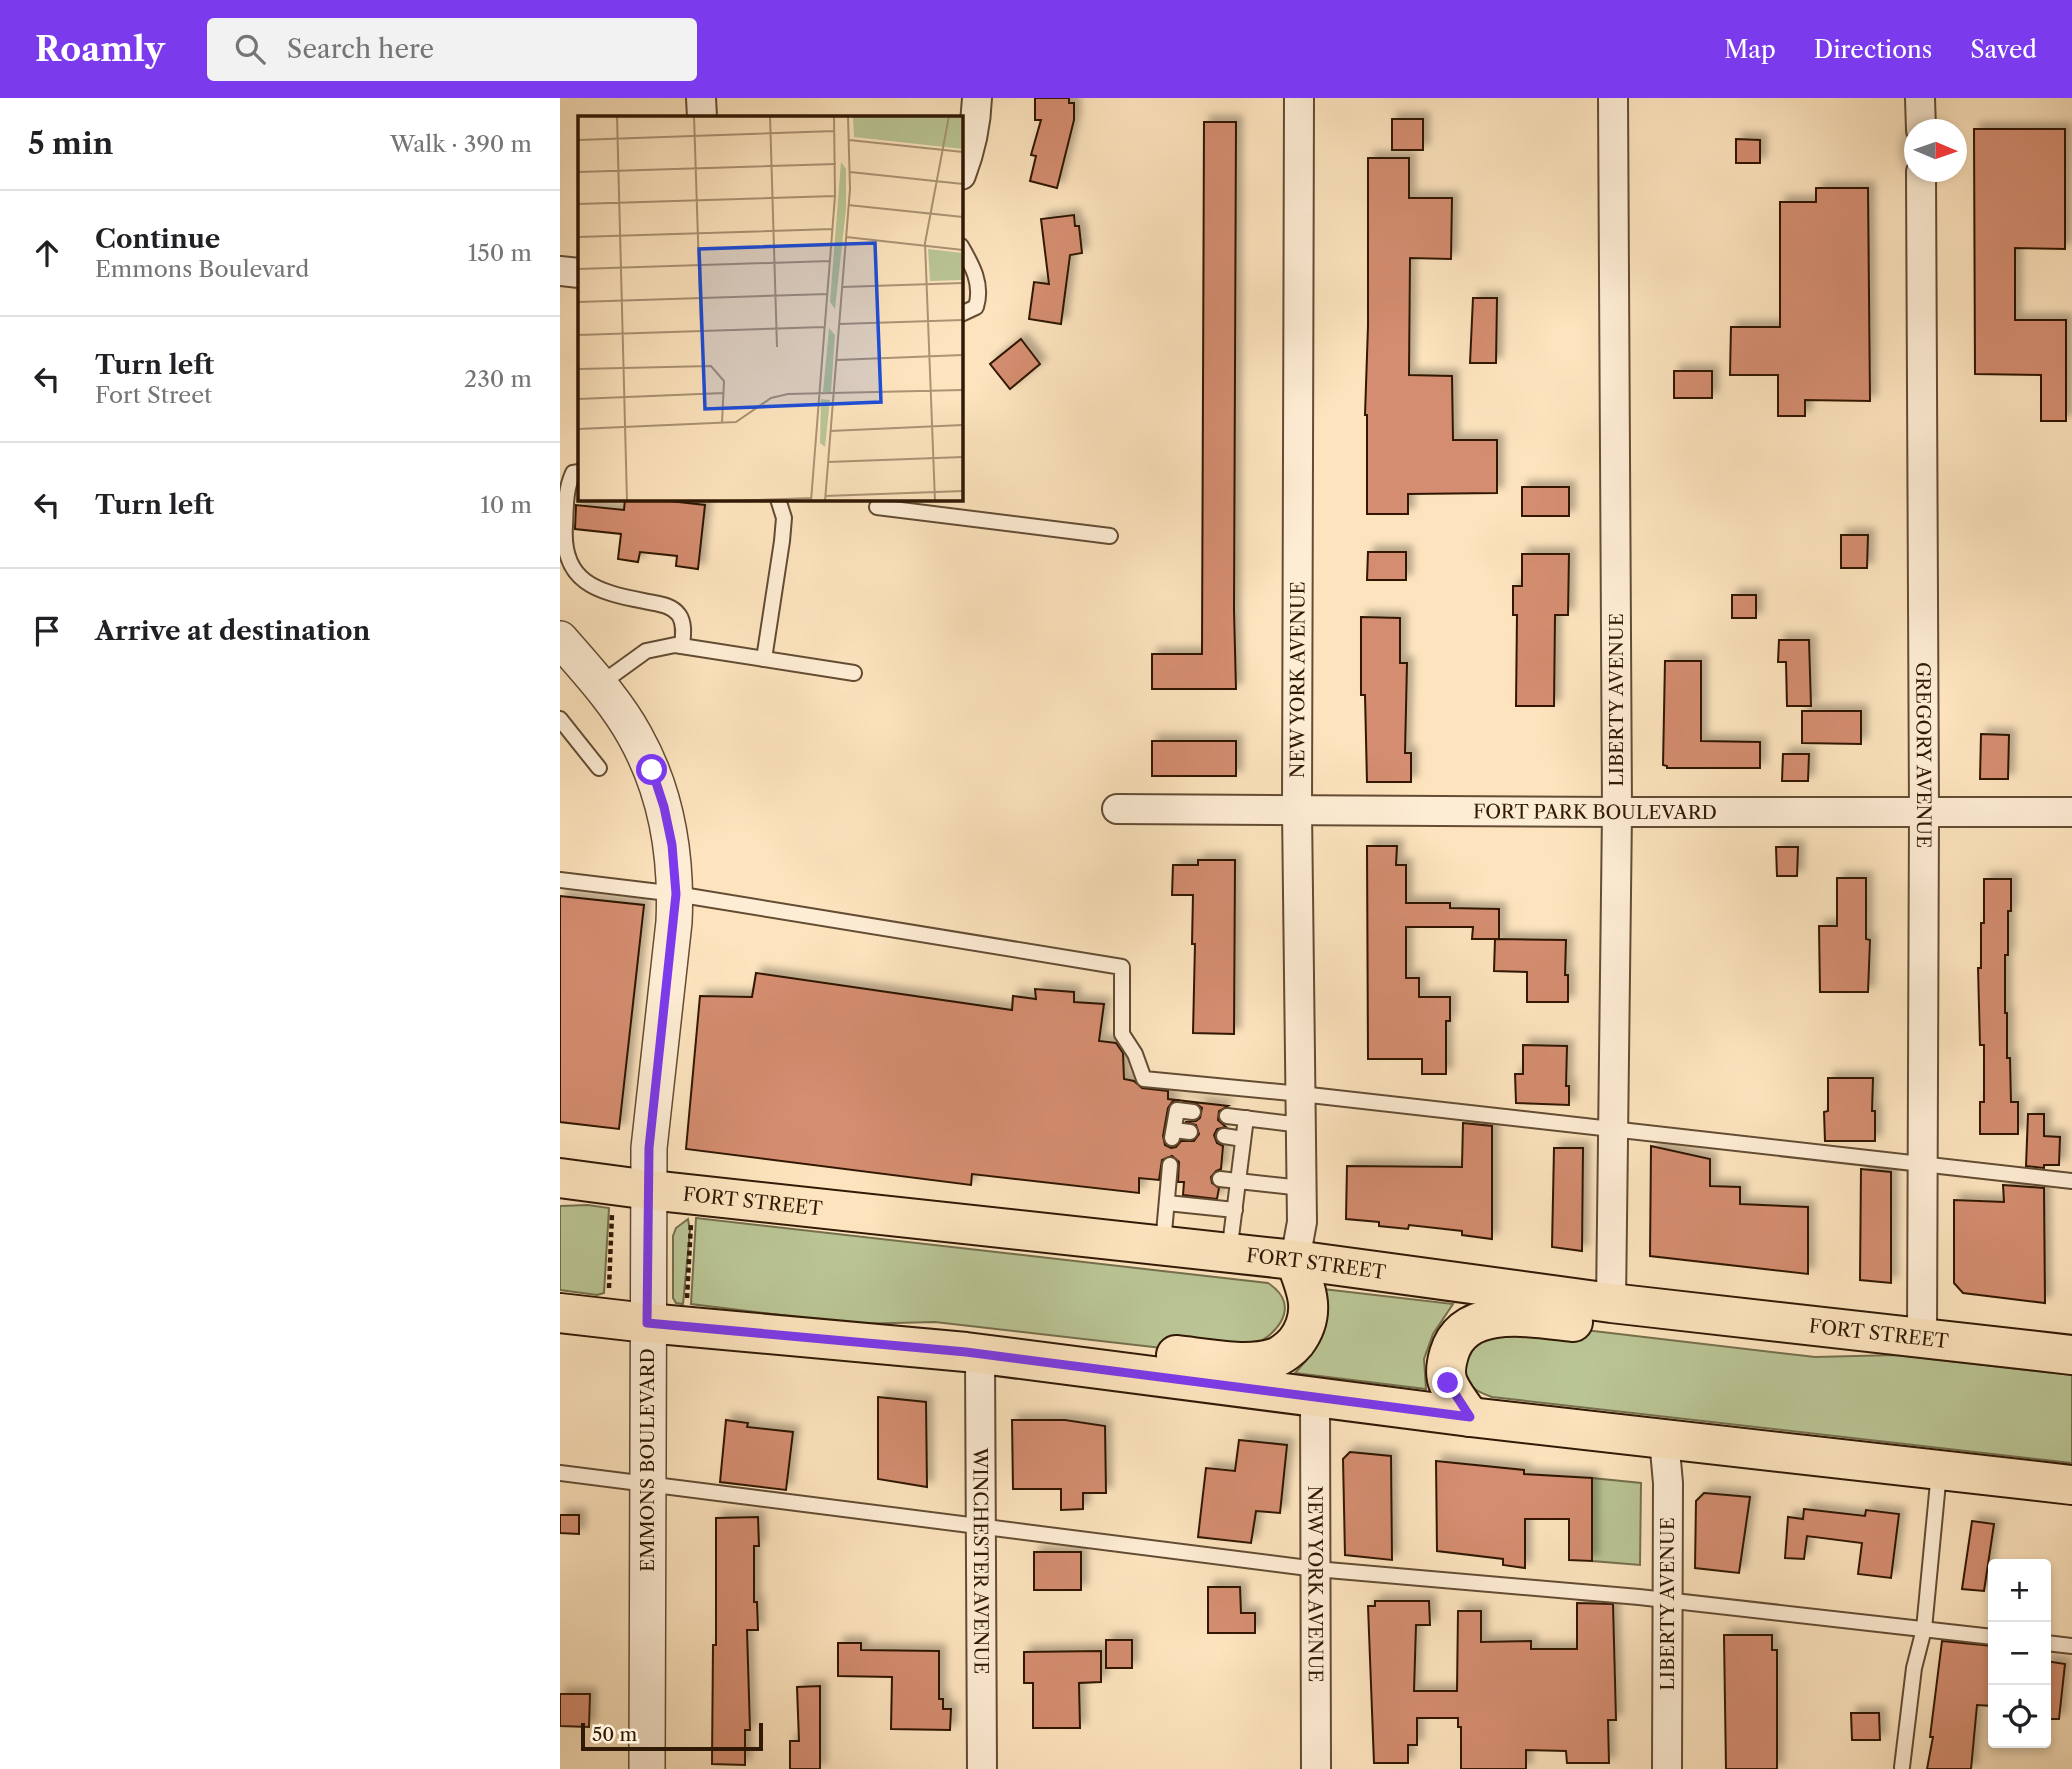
<!DOCTYPE html>
<html lang="en">
<head>
<meta charset="utf-8">
<style>
  body { margin:0; font-family:"Libre Caslon Text",serif; background:#f2f2f2; color:#202124 }
  .controls { position:absolute; right:21px; bottom:21px; display:grid; overflow:hidden; border-radius:7px; box-shadow:0 4px 10px #0003 }
  .controls button { width:63px; height:63px; display:grid; place-items:center; padding:0; border:0; border-bottom:2px solid #e0e0e0; background:#fff; color:#202124; font:35px sans-serif }
  .compass { position:absolute; left:1344px; top:21px; width:63px; height:63px; border-radius:50%; background:#fff; box-shadow:0 4px 10px #0003; rotate:92deg }
  .scale { position:absolute; left:21px; bottom:18px; width:182px; box-sizing:border-box; padding-left:7px; border:4px solid #301905; border-top:0; font-size:19px; line-height:24px; white-space:nowrap; color:#301905; -webkit-text-stroke:5px #feedd5; paint-order:stroke }
  .stop { position:absolute; width:21px; height:21px; margin:-16px; border:5px solid #7c3aed; border-radius:50%; background:#fff }
  .stop.end { background:#7c3aed; border-color:#fff; box-shadow:0 2px 7px #0008 }
  .list { margin:0; padding:0; list-style:none }
  h2 { display:flex; justify-content:space-between; align-items:center; height:91px; margin:0; padding:0 28px; font-size:30px }
  h2 small { font-size:23px; font-weight:400; color:#757577 }
  .list li { display:grid; grid-template-columns:46px 1fr auto; gap:21px; align-items:center; box-sizing:border-box; height:126px; padding:0 28px; border-top:2px solid #e0e0e0 }
  .list b { display:block; font-size:26px; white-space:nowrap }
  .list p { margin:0; font-size:23px; white-space:nowrap; color:#757577 }
  .list em { font-size:23px; font-style:normal; color:#757577 }
  .icon { flex:none; width:38px; height:38px; fill:none; stroke:currentColor; stroke-width:2; stroke-linecap:round; stroke-linejoin:round }
  .map { position:relative; flex:none; width:1512px; height:1671px; overflow:hidden }
  header { display:flex; align-items:center; gap:42px; box-sizing:border-box; height:98px; padding:0 35px; background:#7c3aed; color:#fff }
  header strong { font-size:33px }
  nav { display:flex; gap:38px; margin-inline-start:auto; font-size:24px }
  .search { width:490px; height:63px; background:#f2f2f2; display:flex; align-items:center; gap:18px; box-sizing:border-box; padding:0 24px; border-radius:7px; color:#757577; font-size:26px }
  main { display:flex }
  aside { flex:1; background:#fff }
  .map>svg:first-child { display:block }
  .green { fill:#bac595; stroke:#756f4d; stroke-width:2 }
  .building { fill:#d48d6f; stroke:#301905; stroke-width:2; fill-rule:evenodd; filter:url(#shadow) }
  .lines { fill:none; stroke-linecap:round; stroke-linejoin:round }
  .service-casing { stroke:#634c33; stroke-width:18 }
  .minor-casing { stroke:#634c33; stroke-width:32 }
  .tertiary-casing { stroke:#634c33; stroke-width:38 }
  .primary-casing { stroke:#301905; stroke-width:42 }
  .path { stroke:#301905; stroke-width:4.5; stroke-dasharray:5 3.5; stroke-linecap:butt }
  .service { stroke:#feedd5; stroke-width:14 }
  .minor { stroke:#feedd5; stroke-width:28 }
  .tertiary { stroke:#feedd5; stroke-width:35 }
  .primary { stroke:#fde4be; stroke-width:38 }
  .route { stroke:#7c3aed; stroke-width:9 }
  .labels { text-anchor:middle; dominant-baseline:central; stroke-width:6; stroke-linejoin:round; paint-order:stroke }
  .street-label { font-size:19px; fill:#301905; stroke:#feedd5 }
  .inset-road { fill:none; stroke:#ab9374; stroke-width:2 }
  .view { fill:#1d4ed8; fill-opacity:0.15; stroke:#1d4ed8; stroke-width:3.5 }
  .inset-edge { fill:none; stroke:#301905; stroke-width:3.5 }
</style>
</head>
<body>
<header>
<strong>Roamly</strong>
<div class="search"><svg class="icon" aria-label="search" viewBox="0 0 24 24"><circle cx="10" cy="10" r="6"/><path d="M15 15l6 6"/></svg>Search here</div>
<nav><a>Map</a><a>Directions</a><a>Saved</a></nav>
</header>
<main>
<aside>
<h2>5 min<small>Walk · 390 m</small></h2>
<ul class="list">
<li><svg class="icon" aria-label="ahead" viewBox="0 0 24 24"><path d="M12 20V5M6 11l6-6 6 6"/></svg><div><b>Continue</b><p>Emmons Boulevard</p></div><em>150 m</em></li>
<li><svg class="icon" aria-label="left" viewBox="0 0 24 24"><path d="M17 20v-9H6M10 6l-5 5 5 5"/></svg><div><b>Turn left</b><p>Fort Street</p></div><em>230 m</em></li>
<li><svg class="icon" aria-label="left" viewBox="0 0 24 24"><path d="M17 20v-9H6M10 6l-5 5 5 5"/></svg><div><b>Turn left</b></div><em>10 m</em></li>
<li><svg class="icon" aria-label="arrive" viewBox="0 0 24 24"><path d="M6 21V4h12l-3 4 3 4H6"/></svg><div><b>Arrive at destination</b></div></li>
</ul>
</aside>
<div class="map">
<svg width="1512" height="1671" viewBox="0 0 1512 1671">
  <defs>
    <filter id="shadow"><feDropShadow dx="6" dy="-6" stdDeviation="3.5" flood-color="#0004"/></filter>
  </defs>
  <rect width="100%" height="100%" fill="#fde4be"/>
  <filter id="stains"><feTurbulence type="fractalNoise" baseFrequency=".00286" numOctaves="4"/><feColorMatrix values="0 0 0 0 .2 0 0 0 0 .09 0 0 0 0 .02 0 0 0 .5 -.17"/></filter>
  <radialGradient id="worn" r=".72"><stop offset=".6" stop-color="#630" stop-opacity="0"/><stop offset="1" stop-color="#630" stop-opacity=".3"/></radialGradient>
  <g class="green">
    <path d="M 28,1107 L 49,1110 L 44,1195 L 37,1197 L 0,1192 L 0,1108 Z"/>
    <path d="M 136,1120 L 708,1185 C 745,1209 714,1242 682,1252 C 674,1255 663,1255 654,1256 L 375,1224 L 294,1226 L 131,1206 Z"/>
    <path d="M 128,1121 L 130,1133 L 123,1206 L 116,1205 L 113,1200 L 113,1138 L 116,1130 Z"/>
    <path d="M 763,1191 L 893,1206 L 873,1236 L 864,1261 L 866,1291 L 735,1275 C 765,1244 763,1233 763,1191 Z"/>
    <path d="M 974,1226 L 1255,1259 L 1336,1257 L 1512,1277 L 1512,1365 L 932,1299 C 918,1294 909,1290 905,1275 C 897,1242 952,1233 974,1226 Z"/>
    <path d="M 1032,1380 L 1081,1385 L 1080,1467 L 1032,1463 Z"/>
  </g>
  <g class="building">
    <path d="M 475,0 L 509,0 L 509,5 L 514,5 L 514,22 L 497,90 L 470,83 L 476,58 L 471,57 L 481,22 L 475,22 Z"/>
    <rect x="832" y="21" width="31" height="31"/>
    <path d="M 644,24 L 676,24 L 674,512 L 676,591 L 592,591 L 592,556 L 642,556 Z"/>
    <path d="M 1414,31 L 1505,31 L 1505,151 L 1455,150 L 1455,222 L 1506,222 L 1506,323 L 1481,323 L 1481,277 L 1415,276 Z"/>
    <path d="M 1176,41 L 1200,42 L 1200,65 L 1176,65 Z"/>
    <path d="M 808,60 L 849,60 L 849,100 L 892,100 L 891,161 L 850,160 L 849,277 L 892,278 L 893,342 L 937,342 L 937,395 L 848,396 L 848,416 L 807,416 L 807,317 L 805,317 L 808,228 Z"/>
    <path d="M 1256,90 L 1308,90 L 1310,303 L 1245,302 L 1245,318 L 1218,318 L 1218,277 L 1170,277 L 1171,229 L 1220,229 L 1220,104 L 1256,104 Z"/>
    <path d="M 514,117 L 515,128 L 519,128 L 522,155 L 510,157 L 501,226 L 469,221 L 474,184 L 489,186 L 481,121 Z"/>
    <path d="M 913,200 L 937,200 L 936,265 L 910,265 Z"/>
    <path d="M 461,241 L 480,266 L 450,291 L 430,266 Z"/>
    <rect x="1114" y="273" width="38" height="27"/>
    <rect x="962" y="389" width="47" height="29"/>
    <path d="M 65,401 L 92,401 L 145,407 L 138,471 L 116,468 L 117,458 L 80,454 L 78,464 L 58,461 L 61,436 L 15,431 L 16,407 L 64,412 Z"/>
    <path d="M 1281,437 L 1308,437 L 1307,470 L 1281,470 Z"/>
    <path d="M 808,454 L 846,454 L 846,482 L 807,482 Z"/>
    <path d="M 962,456 L 1009,456 L 1008,517 L 995,517 L 994,608 L 956,608 L 957,517 L 953,517 L 953,488 L 962,488 Z"/>
    <rect x="1172" y="497" width="24" height="23"/>
    <path d="M 801,519 L 840,520 L 840,565 L 847,565 L 845,655 L 851,655 L 851,684 L 807,684 L 805,597 L 801,597 Z"/>
    <path d="M 1219,542 L 1249,542 L 1251,608 L 1227,608 L 1226,564 L 1218,564 Z"/>
    <path d="M 1105,563 L 1141,563 L 1141,643 L 1200,644 L 1200,670 L 1107,670 L 1107,668 L 1103,667 Z"/>
    <path d="M 1242,613 L 1301,613 L 1301,646 L 1242,645 Z"/>
    <path d="M 1421,636 L 1449,637 L 1448,681 L 1420,681 Z"/>
    <rect x="592" y="643" width="84" height="35"/>
    <path d="M 1223,656 L 1249,656 L 1248,683 L 1222,683 Z"/>
    <path d="M 807,748 L 837,748 L 836,767 L 846,767 L 846,805 L 890,805 L 890,810 L 939,811 L 939,841 L 912,841 L 913,829 L 846,829 L 846,880 L 859,880 L 859,899 L 890,899 L 890,923 L 886,923 L 886,976 L 862,976 L 862,961 L 808,961 Z"/>
    <path d="M 1216,749 L 1238,749 L 1237,778 L 1217,778 Z"/>
    <path d="M 638,762 L 675,762 L 674,936 L 633,935 L 635,846 L 632,846 L 633,797 L 612,797 L 613,767 L 638,767 Z"/>
    <path d="M 1277,780 L 1306,780 L 1306,841 L 1310,842 L 1308,894 L 1260,894 L 1259,828 L 1277,828 Z"/>
    <path d="M 1424,781 L 1451,781 L 1451,813 L 1448,813 L 1448,857 L 1445,857 L 1445,915 L 1447,915 L 1447,960 L 1450,960 L 1451,1004 L 1458,1004 L 1458,1036 L 1420,1036 L 1420,1004 L 1424,1004 L 1424,947 L 1420,947 L 1418,870 L 1421,870 L 1421,825 L 1424,825 Z"/>
    <path d="M 0,798 L 84,807 L 59,1031 L 0,1024 Z"/>
    <path d="M 935,841 L 1006,842 L 1005,877 L 1008,877 L 1008,904 L 967,904 L 967,874 L 934,873 Z"/>
    <path d="M 196,875 L 452,912 L 453,898 L 476,901 L 475,891 L 514,894 L 514,904 L 544,906 L 539,943 L 556,945 L 563,955 L 564,981 L 574,983 L 582,990 L 608,993 L 608,1001 L 668,1008 L 659,1013 L 658,1022 L 666,1029 L 657,1031 L 654,1037 L 657,1045 L 663,1048 L 661,1071 L 656,1073 L 651,1079 L 652,1085 L 659,1090 L 657,1101 L 623,1097 L 624,1084 L 618,1084 L 619,1064 L 612,1058 L 602,1062 L 599,1082 L 579,1080 L 579,1095 L 412,1076 L 411,1087 L 126,1051 L 140,898 L 192,899 ZM 618,1002 L 635,1005 L 642,1010 L 640,1020 L 636,1023 L 625,1024 L 636,1027 L 639,1036 L 634,1043 L 621,1043 L 616,1049 L 611,1050 L 605,1047 L 603,1038 L 608,1010 L 613,1003 Z"/>
    <path d="M 963,947 L 1007,948 L 1006,988 L 1009,988 L 1009,1007 L 956,1005 L 955,976 L 963,976 Z"/>
    <path d="M 1268,980 L 1313,980 L 1312,1013 L 1315,1013 L 1315,1043 L 1265,1043 L 1264,1014 L 1268,1013 Z"/>
    <path d="M 1468,1016 L 1484,1016 L 1484,1038 L 1500,1039 L 1499,1067 L 1484,1067 L 1484,1070 L 1466,1068 Z"/>
    <path d="M 903,1025 L 932,1028 L 932,1141 L 902,1137 L 902,1133 L 849,1127 L 848,1131 L 819,1128 L 819,1124 L 786,1121 L 787,1068 L 902,1069 Z"/>
    <path d="M 1091,1048 L 1150,1061 L 1150,1088 L 1180,1089 L 1180,1106 L 1248,1109 L 1248,1176 L 1090,1158 Z"/>
    <path d="M 994,1050 L 1023,1050 L 1022,1153 L 992,1149 Z"/>
    <path d="M 1301,1071 L 1331,1074 L 1331,1185 L 1300,1182 Z"/>
    <path d="M 1443,1087 L 1484,1090 L 1485,1205 L 1403,1195 L 1394,1185 L 1394,1102 L 1444,1104 Z"/>
    <path d="M 318,1299 L 366,1304 L 367,1389 L 318,1381 Z"/>
    <path d="M 166,1322 L 188,1325 L 187,1329 L 233,1334 L 226,1392 L 160,1384 Z"/>
    <path d="M 452,1322 L 505,1322 L 545,1328 L 546,1395 L 523,1395 L 523,1411 L 501,1412 L 501,1391 L 453,1391 Z"/>
    <path d="M 679,1342 L 727,1347 L 720,1415 L 696,1413 L 691,1445 L 638,1439 L 646,1370 L 675,1373 Z"/>
    <path d="M 790,1354 L 831,1358 L 832,1462 L 785,1457 L 783,1361 Z"/>
    <path d="M 876,1363 L 964,1372 L 964,1376 L 1032,1380 L 1032,1463 L 1009,1462 L 1009,1421 L 965,1421 L 965,1470 L 943,1467 L 943,1461 L 877,1453 Z"/>
    <path d="M 1144,1395 L 1190,1399 L 1179,1475 L 1135,1470 L 1136,1403 Z"/>
    <path d="M 1244,1411 L 1305,1418 L 1306,1412 L 1339,1416 L 1331,1480 L 1298,1476 L 1302,1445 L 1247,1438 L 1244,1461 L 1225,1460 L 1228,1419 L 1243,1421 Z"/>
    <path d="M 0,1417 L 19,1417 L 19,1436 L 0,1435 Z"/>
    <path d="M 198,1419 L 199,1448 L 194,1448 L 194,1504 L 197,1504 L 198,1532 L 187,1532 L 190,1632 L 185,1632 L 185,1667 L 152,1666 L 153,1547 L 156,1547 L 156,1420 Z"/>
    <path d="M 1412,1423 L 1434,1426 L 1424,1493 L 1402,1491 Z"/>
    <rect x="474" y="1454" width="47" height="38"/>
    <path d="M 648,1489 L 680,1489 L 681,1515 L 695,1515 L 695,1535 L 648,1535 Z"/>
    <path d="M 815,1503 L 869,1503 L 870,1527 L 856,1527 L 854,1593 L 897,1593 L 898,1513 L 921,1513 L 921,1544 L 971,1543 L 971,1551 L 1017,1551 L 1017,1505 L 1053,1506 L 1056,1622 L 1048,1622 L 1049,1665 L 1007,1665 L 1006,1653 L 966,1652 L 966,1671 L 901,1671 L 901,1629 L 898,1629 L 898,1620 L 857,1620 L 857,1647 L 848,1647 L 848,1665 L 814,1665 L 808,1508 L 815,1508 Z"/>
    <path d="M 1164,1537 L 1212,1537 L 1212,1552 L 1217,1552 L 1217,1671 L 1166,1671 Z"/>
    <rect x="546" y="1542" width="26" height="28"/>
    <path d="M 1382,1543 L 1433,1548 L 1433,1608 L 1417,1607 L 1411,1671 L 1367,1671 L 1373,1639 L 1370,1639 Z"/>
    <path d="M 278,1545 L 301,1545 L 301,1552 L 379,1553 L 379,1601 L 383,1601 L 383,1611 L 391,1611 L 390,1632 L 331,1631 L 332,1579 L 278,1578 Z"/>
    <path d="M 541,1553 L 541,1584 L 519,1585 L 520,1630 L 473,1630 L 473,1585 L 464,1585 L 464,1554 Z"/>
    <path d="M 1486,1563 L 1505,1566 L 1499,1621 L 1486,1621 Z"/>
    <path d="M 260,1588 L 260,1671 L 230,1671 L 230,1643 L 239,1643 L 237,1589 Z"/>
    <path d="M 0,1596 L 30,1596 L 29,1629 L 0,1628 Z"/>
    <path d="M 1291,1615 L 1319,1615 L 1320,1642 L 1292,1642 Z"/>
  </g>
  <g class="lines">
    <g class="service-casing">
      <g id="service">
        <path d="M 401,148 C 412,167 423,186 416,209 L 401,216"/>
        <path d="M 19,374 L 13,375 C 5,392 6,410 5,428 C 1,485 38,494 84,503 C 97,506 111,506 119,517 C 125,526 123,538 122,548"/>
        <path d="M 317,409 L 550,438"/>
        <path d="M 204,561 L 222,443 L 224,420 L 218,401"/>
        <path d="M 39,587 L 86,553 L 115,547 L 294,575"/>
        <path d="M 0,621 L 39,670"/>
        <path d="M 0,782 L 116,796 L 562,869 L 562,936 L 575,956 L 584,981 L 741,996 L 1512,1083"/>
        <path d="M 667,1018 L 741,1027"/>
        <path d="M 614,1032 L 630,1034"/>
        <path d="M 664,1038 L 683,1041"/>
        <path d="M 612,1040 L 617,1012 L 633,1014"/>
        <path d="M 660,1081 L 742,1090"/>
        <path d="M 607,1105 L 675,1112"/>
        <path d="M 603,1146 L 610,1067"/>
        <path d="M 669,1155 L 686,1020"/>
        <path d="M 0,1375 L 756,1471 L 1079,1499 L 1433,1539"/>
        <path d="M 1486,1545 L 1512,1548"/>
        <path d="M 1342,1669 L 1354,1570 L 1364,1531 L 1379,1374"/>
      </g>
    </g>
    <g class="minor-casing">
      <g id="minor">
        <path d="M 141,0 L 142,19"/>
        <path d="M 1360,0 L 1361,32"/>
        <path id="s1" d="M 1361,74 L 1364,715 L 1362,1239"/>
        <path d="M 401,77 C 411,51 416,28 417,0"/>
        <path d="M 0,173 L 19,175"/>
        <path id="s2" d="M 557,711 L 1057,714 L 1512,714"/>
        <path id="s3" d="M 735,1162 L 742,1124 L 737,712 L 739,0"/>
        <path d="M 1051,1205 L 1057,714 L 1053,0"/>
        <path id="s4" d="M 420,1257 L 422,1671"/>
        <path id="s5" d="M 755,1300 L 756,1671"/>
        <path d="M 1104,1341 L 1108,1385 L 1107,1671"/>
      </g>
    </g>
    <g class="tertiary-casing">
      <path id="tertiary" d="M 0,541 C 26,571 56,603 75,638 C 107,695 117,760 114,824 L 89,1050 L 87,1671"/>
    </g>
    <g class="primary-casing">
      <g id="primary">
        <path id="s6" d="M 0,1080 L 90,1092 L 735,1162 L 1051,1205 L 1512,1257"/>
        <path d="M 0,1215 L 87,1225 L 406,1254 L 910,1319 L 1512,1387"/>
        <path d="M 616,1257 C 644,1260 687,1269 714,1260 C 721,1258 731,1250 736,1244 C 757,1216 747,1192 735,1162"/>
        <path d="M 910,1319 C 903,1309 894,1298 889,1287 C 884,1277 886,1266 889,1256 C 904,1205 974,1220 1013,1224"/>
      </g>
    </g>
    <g class="path">
      <path d="M 49,1190 L 52,1115"/>
      <path d="M 127,1200 L 131,1125"/>
    </g>
    <use href="#service" class="service"/>
    <use href="#minor" class="minor"/>
    <use href="#tertiary" class="tertiary"/>
    <use href="#primary" class="primary"/>
  </g>
  <g class="lines">
    <path class="route" d="M 92,672 L 104,709 L 112,747 L 116,796 L 89,1050 L 87,1225 L 406,1254 L 910,1319 L 888,1285"/>
  </g>
  <g class="labels">
    <g class="street-label">
      <text stroke="none"><textPath href="#s3" startOffset="581">NEW YORK AVENUE</textPath></text>
      <text transform="translate(1056 602) rotate(-90)">LIBERTY AVENUE</text>
      <text stroke="none"><textPath href="#s1" startOffset="583">GREGORY AVENUE</textPath></text>
      <text stroke="none"><textPath href="#s2" startOffset="478">FORT PARK BOULEVARD</textPath></text>
      <text stroke="none"><textPath href="#s6" startOffset="194">FORT STREET</textPath></text>
      <text stroke="none"><textPath href="#s6" startOffset="761">FORT STREET</textPath></text>
      <text stroke="none"><textPath href="#s6" startOffset="1328">FORT STREET</textPath></text>
      <text transform="translate(87 1362) rotate(-90)">EMMONS BOULEVARD</text>
      <text stroke="none"><textPath href="#s4" startOffset="206">WINCHESTER AVENUE</textPath></text>
      <text stroke="none"><textPath href="#s5" startOffset="186">NEW YORK AVENUE</textPath></text>
      <text transform="translate(1107 1506) rotate(-90)">LIBERTY AVENUE</text>
    </g>
  </g>
  <g transform="translate(18 18)">
    <rect width="385" height="385" fill="#fde4be"/>
    <path d="M 275,0 L 385,0 L 385,33 L 276,21 ZM 263,46 L 268,53 L 268,93 L 257,193 L 252,186 ZM 350,133 L 385,137 L 385,164 L 352,165 ZM 251,212 L 257,219 L 253,276 L 245,276 ZM 243,283 L 252,284 L 247,331 L 242,327 Z" fill="#bac595"/>
    <path class="inset-road" d="M 39,0 L 49,385M 116,0 L 123,215M 192,0 L 199,231M 0,24 L 257,15M 271,24 L 385,36M 0,56 L 258,48M 272,56 L 385,68M 0,88 L 257,80M 270,89 L 385,101M 0,121 L 255,113M 268,121 L 385,134M 0,153 L 252,145M 264,171 L 385,167M 0,186 L 250,178M 261,208 L 385,204M 0,219 L 246,211M 258,244 L 385,239M 0,253 L 133,250 L 146,265 L 144,307M 0,283 L 146,277M 0,313 L 158,306 L 193,282 L 210,278 L 385,274M 252,315 L 385,309M 250,346 L 385,341M 247,380 L 385,375M 149,385 L 233,382M 233,385 L 257,80 L 256,0M 247,385 L 272,73 L 270,0M 357,385 L 347,127 L 371,0"/>
    <path class="view" d="M 297,127 L 303,286 L 127,293 L 121,133 Z"/>
    <rect width="385" height="385" class="inset-edge"/>
  </g>
  <rect width="100%" height="100%" filter="url(#stains)"/>
  <rect width="100%" height="100%" fill="url(#worn)"/>
</svg>
<div class="controls">
<button>+</button>
<button>−</button>
<button><svg class="icon" aria-label="locate" viewBox="0 0 24 24"><circle cx="12" cy="12" r="6"/><path d="M12 2v4M12 18v4M2 12h4M18 12h4"/></svg></button>
</div>
<svg class="compass" viewBox="-18 -18 36 36"><path d="M0-13l5 13h-10z" fill="#e53935"/><path d="M0 13l5-13h-10z" fill="#757577"/></svg>
<div class="scale">50 m</div>
<div class="stop" style="left:92px;top:672px"></div>
<div class="stop end" style="left:888px;top:1285px"></div>
</div>
</main>
</body>
</html>
